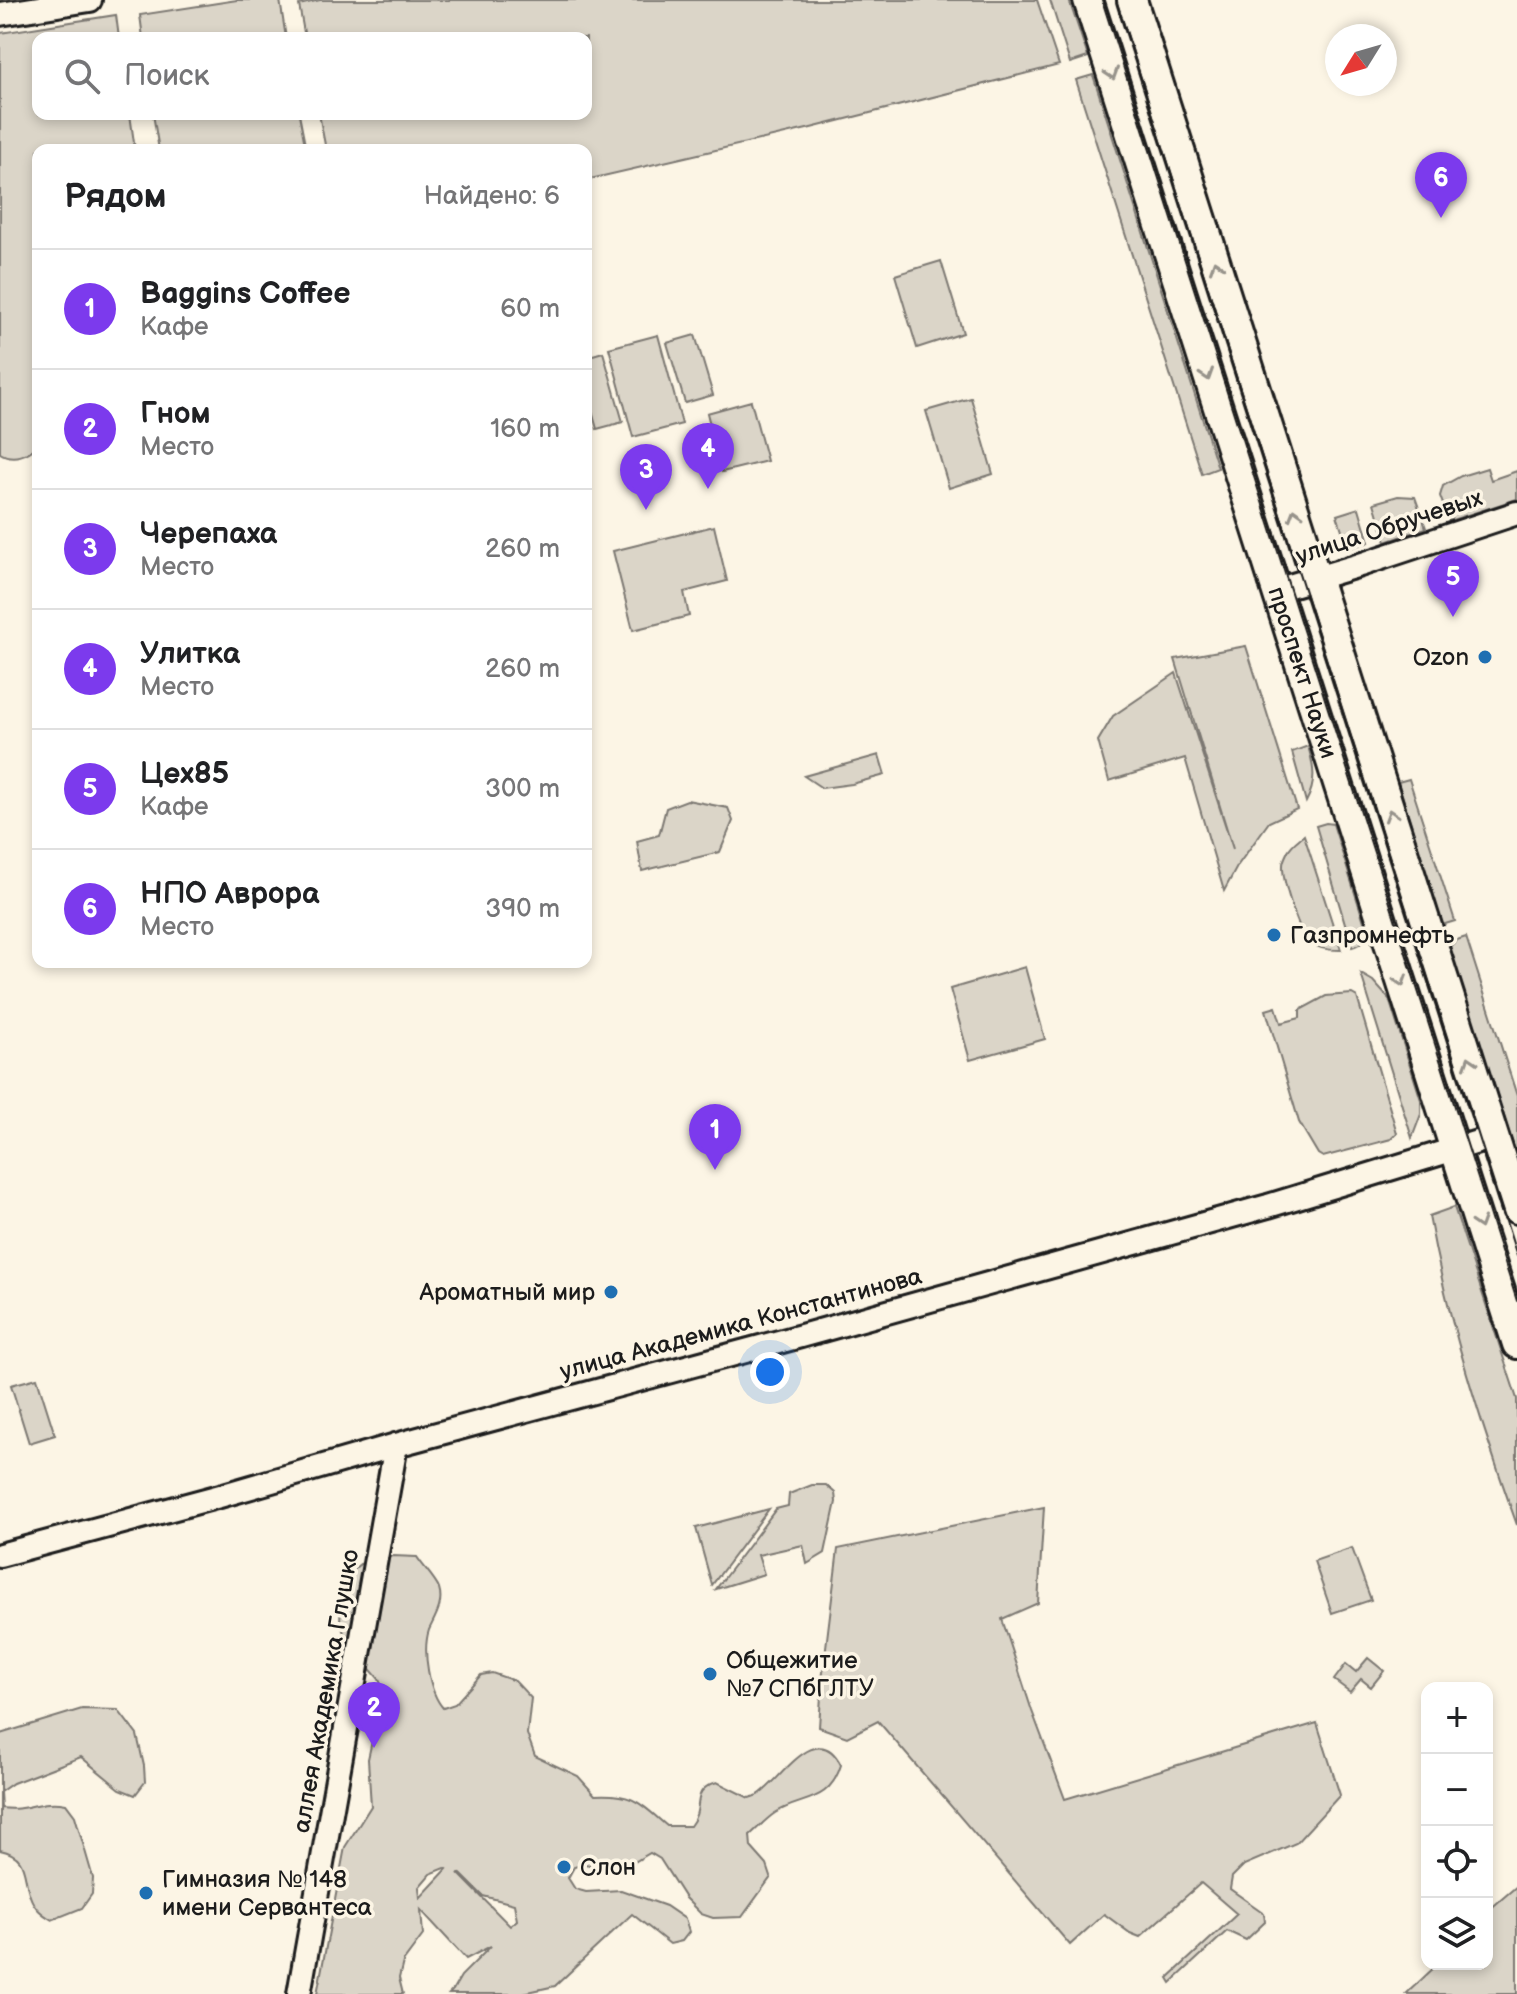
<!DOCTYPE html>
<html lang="ru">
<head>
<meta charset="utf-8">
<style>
  body { margin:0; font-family:"Balsamiq Sans",sans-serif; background:#f2f2f2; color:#202124 }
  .controls { position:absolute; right:24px; bottom:24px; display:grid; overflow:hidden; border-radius:16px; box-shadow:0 4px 12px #0003 }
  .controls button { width:72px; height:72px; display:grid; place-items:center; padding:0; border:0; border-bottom:2px solid #e0e0e0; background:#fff; color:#202124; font:40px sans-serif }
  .compass { position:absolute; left:1325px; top:24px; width:72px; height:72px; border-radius:50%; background:#fff; box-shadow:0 4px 12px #0003; rotate:233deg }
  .you { position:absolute; left:770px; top:1372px; width:28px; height:28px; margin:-20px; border:6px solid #fff; border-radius:50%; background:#1a73e8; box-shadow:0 0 0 12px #1a73e833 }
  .badge { display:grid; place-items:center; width:52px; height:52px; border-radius:50%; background:#7c3aed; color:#fff; font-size:26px; font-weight:700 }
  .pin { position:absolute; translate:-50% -66px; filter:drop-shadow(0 2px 4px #0008) }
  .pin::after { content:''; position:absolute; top:42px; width:28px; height:24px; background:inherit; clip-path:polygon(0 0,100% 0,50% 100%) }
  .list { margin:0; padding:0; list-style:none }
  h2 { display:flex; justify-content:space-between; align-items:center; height:104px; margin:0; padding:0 32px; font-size:34px }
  h2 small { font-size:26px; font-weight:400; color:#757577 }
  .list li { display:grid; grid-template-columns:52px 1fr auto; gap:24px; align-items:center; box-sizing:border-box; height:120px; padding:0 32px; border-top:2px solid #e0e0e0 }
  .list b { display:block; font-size:30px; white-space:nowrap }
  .list p { margin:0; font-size:26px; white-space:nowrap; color:#757577 }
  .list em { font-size:26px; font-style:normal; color:#757577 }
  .icon { flex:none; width:44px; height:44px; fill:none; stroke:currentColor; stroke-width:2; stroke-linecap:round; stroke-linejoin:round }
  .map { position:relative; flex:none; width:1517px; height:1994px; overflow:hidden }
  .search { position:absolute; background:#fff; box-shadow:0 4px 12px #0003; left:32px; top:32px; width:560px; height:88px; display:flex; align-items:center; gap:20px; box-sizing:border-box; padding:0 28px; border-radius:16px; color:#757577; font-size:30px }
  .panel { position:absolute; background:#fff; box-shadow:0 4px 12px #0003; left:32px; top:144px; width:560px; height:824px; border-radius:16px }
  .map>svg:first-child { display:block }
  .green { fill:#dbd5c8; stroke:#7c7872; stroke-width:2; fill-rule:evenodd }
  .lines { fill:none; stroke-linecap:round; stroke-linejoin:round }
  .minor-casing { stroke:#1c1c1c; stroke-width:28 }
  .major-casing { stroke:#1c1c1c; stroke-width:34 }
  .minor { stroke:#fcf5e5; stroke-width:22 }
  .major { stroke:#fcf5e5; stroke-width:28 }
  .tram { stroke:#1c1c1c; stroke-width:2 }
  .oneway { stroke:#97938b }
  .poi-dot { fill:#1f6fb2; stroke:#fcf5e5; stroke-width:3 }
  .labels { text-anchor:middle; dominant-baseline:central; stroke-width:7; stroke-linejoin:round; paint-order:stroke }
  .street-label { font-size:24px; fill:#1c1c1c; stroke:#fcf5e5 }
  .poi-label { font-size:24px; fill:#1c1c1c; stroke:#fcf5e5; text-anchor:start }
</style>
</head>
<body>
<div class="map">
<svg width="1517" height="1994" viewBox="0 0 1517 1994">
  <rect width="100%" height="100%" fill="#fcf5e5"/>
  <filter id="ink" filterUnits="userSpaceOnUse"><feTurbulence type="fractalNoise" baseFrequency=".0125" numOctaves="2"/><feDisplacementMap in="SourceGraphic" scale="16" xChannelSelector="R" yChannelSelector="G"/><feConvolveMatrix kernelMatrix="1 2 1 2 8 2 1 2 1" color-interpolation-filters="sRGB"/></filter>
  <g filter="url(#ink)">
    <g class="green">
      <path d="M 237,0 L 280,0 L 286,38 L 143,38 L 140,15 Z"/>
      <path d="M 320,0 L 1037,0 L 1059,65 L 807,129 L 586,180 L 586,150 L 326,150 L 319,114 L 586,114 L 586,38 L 305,38 L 299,5 Z"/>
      <path d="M 1050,0 L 1069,0 L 1088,57 L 1070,63 Z"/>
      <path d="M 116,15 L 119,38 L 38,38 L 38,114 L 130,114 L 135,150 L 38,150 L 38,445 C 28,455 13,461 0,453 L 0,33 Z"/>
      <path d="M 1093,75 L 1218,468 L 1202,474 L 1076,80 Z"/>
      <path d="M 153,114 L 299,114 L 306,150 L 159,150 Z"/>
      <path d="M 941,261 L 963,333 L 917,348 L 895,275 Z"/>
      <path d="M 658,335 L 682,424 L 633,437 L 609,348 Z"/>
      <path d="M 695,335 L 713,395 L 685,403 L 667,343 Z"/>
      <path d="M 603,352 L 623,422 L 597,429 L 586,390 L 586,357 Z"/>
      <path d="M 971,398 L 993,474 L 949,488 L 926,411 Z"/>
      <path d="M 751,401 L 767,461 L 722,472 L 707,413 Z"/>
      <path d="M 1487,468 L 1491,480 L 1517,471 L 1517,499 L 1449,521 L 1440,496 L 1443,486 L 1461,476 Z"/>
      <path d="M 1398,496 L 1415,497 L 1426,528 L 1386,542 L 1374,503 Z"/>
      <path d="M 1359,508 L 1369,542 L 1348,548 L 1337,515 Z"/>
      <path d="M 714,526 L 727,581 L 684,592 L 689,616 L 633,630 L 613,551 Z"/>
      <path d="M 1246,646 L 1297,809 L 1269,822 L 1238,865 L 1224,891 L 1185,758 L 1109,781 L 1098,741 L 1113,716 L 1176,673 L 1233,849 L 1175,659 Z"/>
      <path d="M 1308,746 C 1314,767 1317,782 1306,802 L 1292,752 Z"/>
      <path d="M 879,755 L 885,775 L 852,784 L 822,788 L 804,776 Z"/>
      <path d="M 1409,779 L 1455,921 L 1442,925 L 1398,782 Z"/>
      <path d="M 687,800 L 728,808 L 733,821 L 720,852 L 642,871 L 637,841 L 659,835 L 666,808 Z"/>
      <path d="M 1326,823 L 1333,824 L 1367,931 C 1365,941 1362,944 1352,947 L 1316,826 Z"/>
      <path d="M 1304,835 L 1341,950 C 1328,950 1314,949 1306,938 C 1297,926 1282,880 1283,865 C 1283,861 1285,857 1287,853 C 1290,845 1298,840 1304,835 Z"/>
      <path d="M 1466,937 L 1517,1096 L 1517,1157 L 1449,947 L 1457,940 Z"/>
      <path d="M 1025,967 L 1045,1039 L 970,1060 L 950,989 Z"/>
      <path d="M 1361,974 L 1373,981 L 1389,999 L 1421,1100 L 1421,1114 L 1412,1138 Z"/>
      <path d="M 1352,994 L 1357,997 L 1397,1133 L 1391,1139 L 1323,1157 L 1318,1154 L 1299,1122 L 1266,1010 L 1276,1007 L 1281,1023 L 1300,1018 L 1300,1010 L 1326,996 Z"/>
      <path d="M 1454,1207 L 1517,1399 L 1517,1525 C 1481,1424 1448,1322 1429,1216 Z"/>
      <path d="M 37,1378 L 55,1435 L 29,1443 L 11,1385 Z"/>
      <path d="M 812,1485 L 826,1485 L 835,1493 L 836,1502 L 825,1553 L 807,1564 L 803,1545 L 758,1555 L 764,1574 L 716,1589 L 776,1509 L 788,1506 L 789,1494 Z"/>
      <path d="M 1044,1507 L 1038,1603 L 1002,1619 L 1032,1711 L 1065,1799 L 1317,1723 L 1340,1795 L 1296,1843 L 1244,1865 L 1232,1877 L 1230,1889 L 1264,1913 L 1265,1922 L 1246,1940 L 1227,1931 L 1171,1983 L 1168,1978 L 1237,1914 L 1201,1883 L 1140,1937 L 1130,1933 L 1104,1914 L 1070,1945 L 878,1721 L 847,1737 L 819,1727 L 822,1680 L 838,1549 Z"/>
      <path d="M 769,1509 L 712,1585 L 696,1528 Z"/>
      <path d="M 1352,1548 L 1371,1600 L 1332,1613 L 1314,1561 Z"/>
      <path d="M 393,1556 L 417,1557 C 422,1565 436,1580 439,1588 C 444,1604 435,1617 429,1630 C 422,1651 429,1692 443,1708 L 455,1704 L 481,1675 L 492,1673 L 515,1681 L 531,1698 L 527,1734 L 535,1756 L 578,1776 L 595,1795 C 633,1793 639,1802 667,1826 L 690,1826 C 706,1806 688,1791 717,1782 L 749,1798 C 753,1797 757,1796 761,1793 C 782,1778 818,1718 841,1765 C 829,1804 802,1796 775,1813 C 766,1819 758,1828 750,1835 L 751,1847 L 767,1865 L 771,1877 L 742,1917 L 713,1918 L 701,1914 L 685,1898 L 660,1859 L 650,1853 L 619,1871 L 585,1864 L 574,1867 L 568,1878 L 575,1889 L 586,1892 L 621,1890 L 666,1906 L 685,1919 L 689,1932 L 682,1941 L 670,1944 L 632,1914 L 555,1986 L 519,1994 L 449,1994 L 453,1990 L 461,1976 L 491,1946 L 466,1959 L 421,1910 L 423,1935 L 403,1962 L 399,1978 L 403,1994 L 317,1994 L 345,1847 L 371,1806 L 368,1759 L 383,1691 L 379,1679 L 348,1644 L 340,1622 L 342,1579 L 360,1564 ZM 445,1868 L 447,1869 L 420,1898 L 419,1887 L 430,1874 ZM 458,1873 L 461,1874 L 483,1896 L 514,1904 L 517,1920 L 510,1926 Z"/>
      <path d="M 1368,1658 L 1384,1671 L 1371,1687 L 1361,1679 L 1350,1692 L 1334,1680 L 1346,1664 L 1356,1672 Z"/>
      <path d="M 82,1709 L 118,1710 L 137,1735 L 144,1766 L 145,1782 L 135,1795 L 120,1789 L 81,1757 L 13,1783 L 0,1792 L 1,1808 C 27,1812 40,1799 66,1804 L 75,1816 L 93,1878 L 92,1894 L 82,1908 L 52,1920 C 42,1914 34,1908 30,1896 C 22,1874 29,1856 0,1850 L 0,1734 Z"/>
      <path d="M 1517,1886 L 1517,1994 L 1406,1994 L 1438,1964 L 1487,1964 L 1487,1918 L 1490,1909 Z"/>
    </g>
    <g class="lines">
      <g class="minor-casing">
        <g id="minor">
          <path d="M 0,14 L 90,0"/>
          <path d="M 1276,590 L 1360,565 L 1517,513"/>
          <path d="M 0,1555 L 220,1496 L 396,1445 L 801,1336 L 1268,1206 L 1494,1137"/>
          <path d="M 299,1994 L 396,1445"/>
        </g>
      </g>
      <g class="major-casing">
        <g id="major">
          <path id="s1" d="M 1088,0 L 1517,1344"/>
          <path d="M 1132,0 L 1517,1209"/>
        </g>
      </g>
      <use href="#minor" class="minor"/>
      <use href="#major" class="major"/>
      <g class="tram">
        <path d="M 1102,0 L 1517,1301"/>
        <path d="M 1116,0 L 1517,1256"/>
      </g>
    </g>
    <defs><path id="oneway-chevron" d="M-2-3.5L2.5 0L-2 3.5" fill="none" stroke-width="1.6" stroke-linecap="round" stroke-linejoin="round" transform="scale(2)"/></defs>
    <g class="oneway">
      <use href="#oneway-chevron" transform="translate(1112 74) rotate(72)"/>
      <use href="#oneway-chevron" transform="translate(1216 266) rotate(-108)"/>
      <use href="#oneway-chevron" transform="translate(1207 375) rotate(72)"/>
      <use href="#oneway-chevron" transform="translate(1295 514) rotate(-107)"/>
      <use href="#oneway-chevron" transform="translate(1391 815) rotate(-108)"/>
      <use href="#oneway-chevron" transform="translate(1401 981) rotate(72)"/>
      <use href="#oneway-chevron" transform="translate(1470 1062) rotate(-108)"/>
      <use href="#oneway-chevron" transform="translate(1479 1223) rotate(72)"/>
    </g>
  </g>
  <g class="poi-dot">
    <circle cx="1485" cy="657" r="8"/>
    <circle cx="1274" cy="935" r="8"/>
    <circle cx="611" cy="1292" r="8"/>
    <circle cx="710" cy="1674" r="8"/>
    <circle cx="564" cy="1867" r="8"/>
    <circle cx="146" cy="1893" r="8"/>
  </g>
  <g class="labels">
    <g class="street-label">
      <text transform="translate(1389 527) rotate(-18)">улица Обручевых</text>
      <text stroke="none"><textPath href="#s1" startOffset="706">проспект Науки</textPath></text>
      <text transform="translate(741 1324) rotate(-15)">улица Академика Константинова</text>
      <text transform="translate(326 1691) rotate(-80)">аллея Академика Глушко</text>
    </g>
    <g class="poi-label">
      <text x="1469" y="657" text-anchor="end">Ozon</text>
      <text x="1290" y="935">Газпромнефть</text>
      <text x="595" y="1292" text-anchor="end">Ароматный мир</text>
      <text x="726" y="1660">Общежитие<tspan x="726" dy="28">№7 СПбГЛТУ</tspan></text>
      <text x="580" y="1867">Слон</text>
      <text x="162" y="1879">Гимназия № 148<tspan x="162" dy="28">имени Сервантеса</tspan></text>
    </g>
  </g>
</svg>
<div class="controls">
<button>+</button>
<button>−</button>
<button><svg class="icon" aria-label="locate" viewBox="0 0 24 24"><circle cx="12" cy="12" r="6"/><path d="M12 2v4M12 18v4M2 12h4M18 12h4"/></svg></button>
<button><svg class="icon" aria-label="layers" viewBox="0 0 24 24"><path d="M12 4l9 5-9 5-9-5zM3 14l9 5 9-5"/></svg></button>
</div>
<svg class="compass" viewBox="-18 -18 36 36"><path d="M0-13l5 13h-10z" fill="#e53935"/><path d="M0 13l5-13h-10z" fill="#757577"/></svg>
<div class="you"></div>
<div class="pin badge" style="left:715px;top:1170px">1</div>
<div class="pin badge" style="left:374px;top:1748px">2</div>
<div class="pin badge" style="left:646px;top:510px">3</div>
<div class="pin badge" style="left:708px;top:489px">4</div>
<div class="pin badge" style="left:1453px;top:617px">5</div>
<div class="pin badge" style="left:1441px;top:218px">6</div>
<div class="search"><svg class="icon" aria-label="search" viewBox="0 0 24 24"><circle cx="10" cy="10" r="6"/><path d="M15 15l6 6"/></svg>Поиск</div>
<section class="panel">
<h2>Рядом<small>Найдено: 6</small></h2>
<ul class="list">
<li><span class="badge">1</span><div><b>Baggins Coffee</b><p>Кафе</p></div><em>60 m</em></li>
<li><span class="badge">2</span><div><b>Гном</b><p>Место</p></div><em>160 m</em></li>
<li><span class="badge">3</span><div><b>Черепаха</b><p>Место</p></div><em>260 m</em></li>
<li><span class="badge">4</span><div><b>Улитка</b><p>Место</p></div><em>260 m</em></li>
<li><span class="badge">5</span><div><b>Цех85</b><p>Кафе</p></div><em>300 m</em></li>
<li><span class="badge">6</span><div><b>НПО Аврора</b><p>Место</p></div><em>390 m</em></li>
</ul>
</section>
</div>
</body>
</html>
